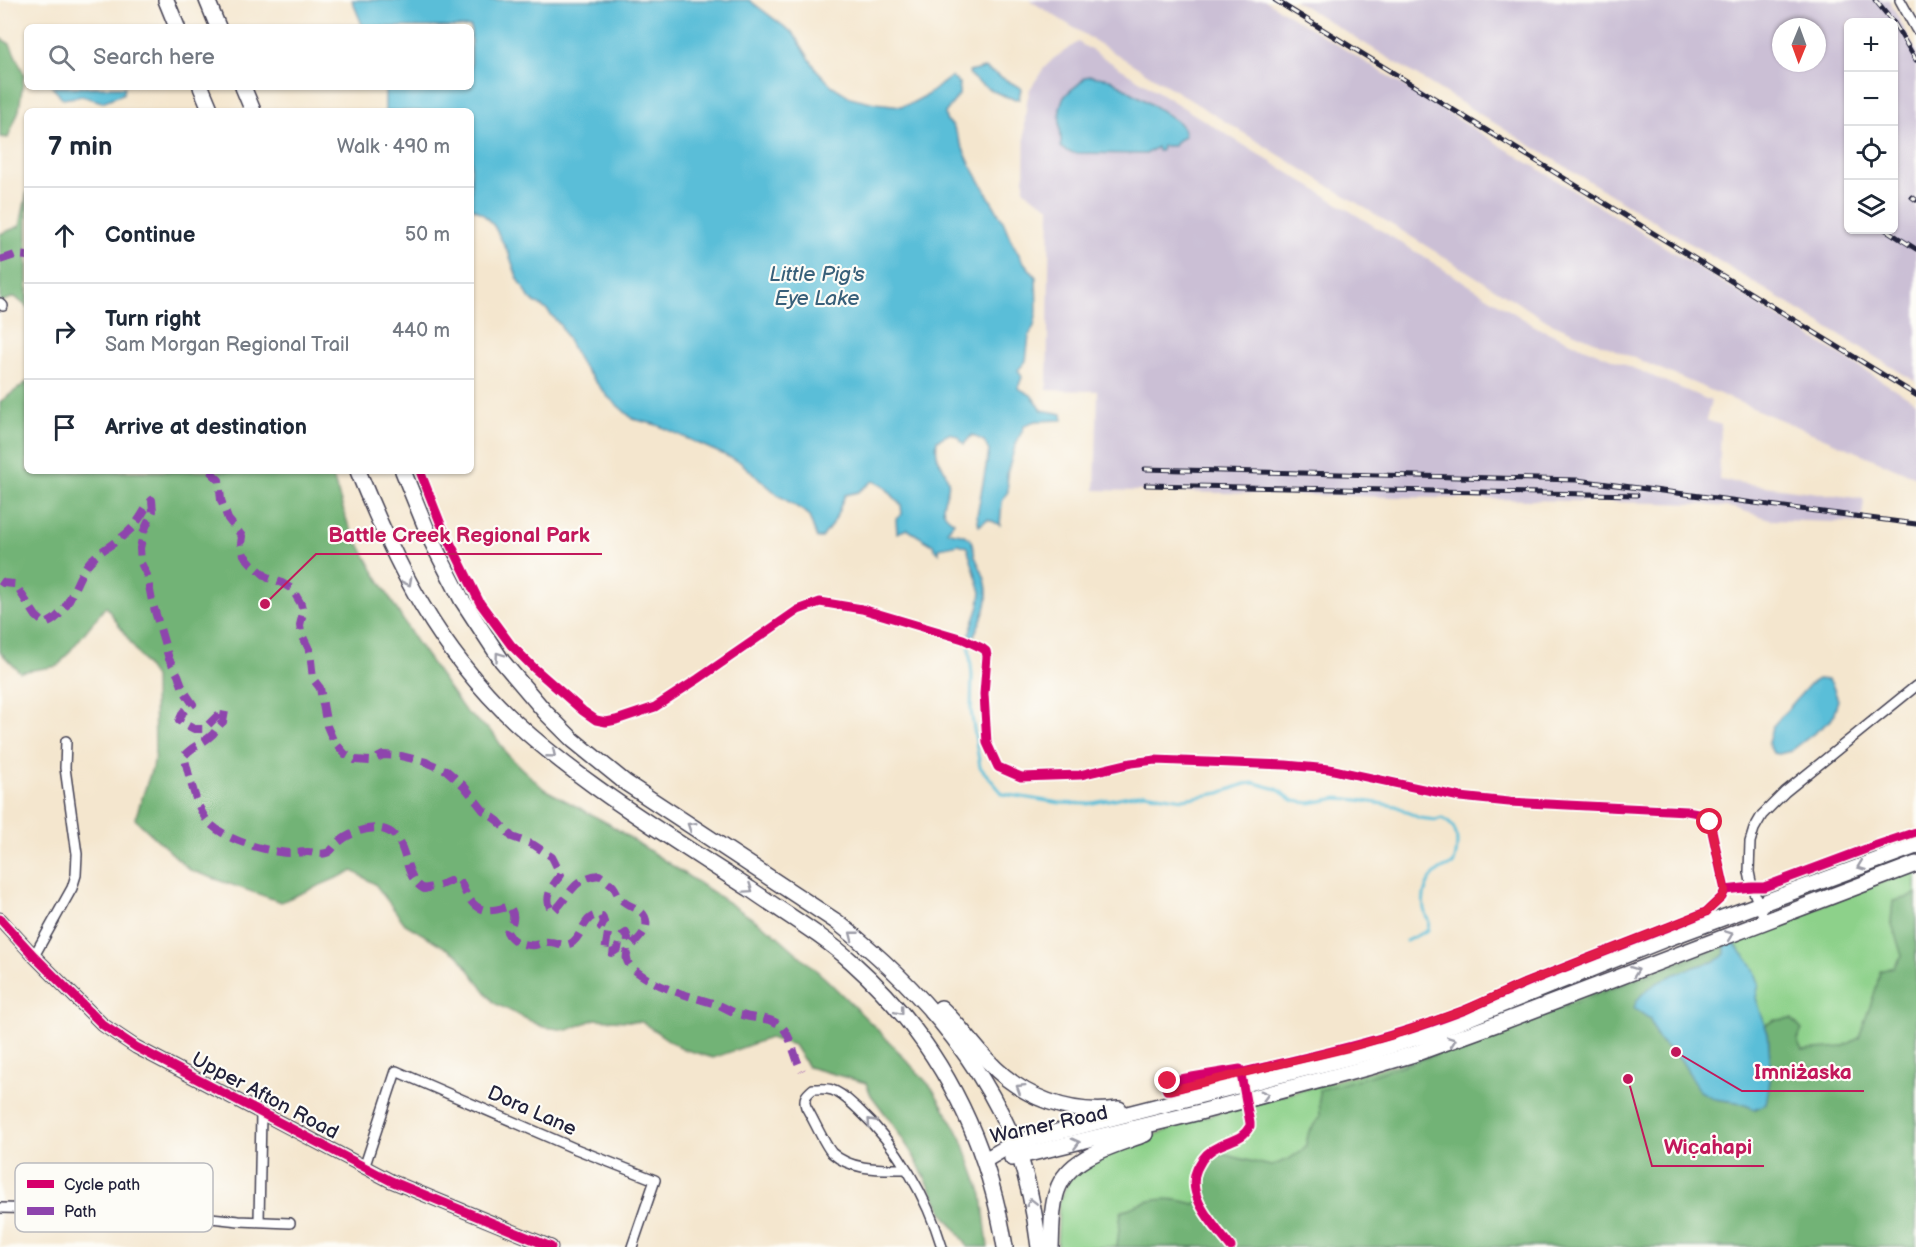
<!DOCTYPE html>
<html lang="en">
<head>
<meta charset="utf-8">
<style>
  body { margin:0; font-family:"Balsamiq Sans",sans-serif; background:#f6f6f7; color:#1f2937 }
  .controls { position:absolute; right:18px; top:18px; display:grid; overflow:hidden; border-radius:9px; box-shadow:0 2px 4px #0004 }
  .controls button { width:54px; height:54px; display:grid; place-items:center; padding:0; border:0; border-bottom:2px solid #e0e1e3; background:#fff; color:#1f2937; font:30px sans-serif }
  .compass { position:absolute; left:1772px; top:18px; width:54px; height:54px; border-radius:50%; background:#fff; box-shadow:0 2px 4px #0004; rotate:181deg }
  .stop { position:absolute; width:18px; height:18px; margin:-14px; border:4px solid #e11d48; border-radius:50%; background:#fff }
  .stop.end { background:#e11d48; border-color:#fff; box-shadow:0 2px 6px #0008 }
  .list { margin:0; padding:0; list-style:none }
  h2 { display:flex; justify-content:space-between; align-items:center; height:78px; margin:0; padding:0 24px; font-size:26px }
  h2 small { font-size:20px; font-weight:400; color:#747a83 }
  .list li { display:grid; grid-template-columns:39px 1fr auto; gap:18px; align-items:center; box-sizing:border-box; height:96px; padding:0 24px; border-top:2px solid #e0e1e3 }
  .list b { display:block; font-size:22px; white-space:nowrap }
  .list p { margin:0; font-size:20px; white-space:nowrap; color:#747a83 }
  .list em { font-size:20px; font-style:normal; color:#747a83 }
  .icon { flex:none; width:33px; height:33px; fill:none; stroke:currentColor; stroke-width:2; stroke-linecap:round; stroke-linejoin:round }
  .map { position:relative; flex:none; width:1916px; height:1247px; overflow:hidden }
  .search { position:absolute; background:#fff; box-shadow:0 2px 4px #0004; left:24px; top:24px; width:450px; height:66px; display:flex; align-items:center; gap:15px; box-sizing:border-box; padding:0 21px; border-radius:9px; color:#747a83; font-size:22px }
  .panel { position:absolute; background:#fff; box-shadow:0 2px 4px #0004; left:24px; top:108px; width:450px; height:366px; border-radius:9px }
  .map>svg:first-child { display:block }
  .industrial { fill:#cbbfd5; fill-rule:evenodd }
  .green { fill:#8dd18a; stroke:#587a62; stroke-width:1.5 }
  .forest { fill:#72b376; stroke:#4a6a58; stroke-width:1.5 }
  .water { fill:#5abed8; stroke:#3e708a; stroke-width:1.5 }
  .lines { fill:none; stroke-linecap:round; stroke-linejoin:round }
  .stream { stroke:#5abed8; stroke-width:3 }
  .minor-casing { stroke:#423f51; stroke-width:12 }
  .tertiary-casing { stroke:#423f51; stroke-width:15 }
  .trunk-casing { stroke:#423f51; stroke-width:18 }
  .minor { stroke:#fff; stroke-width:9 }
  .tertiary { stroke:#fff; stroke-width:12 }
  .trunk { stroke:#fff; stroke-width:15 }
  .rail-casing { stroke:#22223b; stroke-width:5 }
  .rail { stroke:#fdfcf7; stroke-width:3; stroke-dasharray:9; stroke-linecap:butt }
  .quiet { stroke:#8e44ad; stroke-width:8; stroke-dasharray:15 8; stroke-linecap:butt }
  .cycleway-casing { stroke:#fdfcf7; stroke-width:13 }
  .cycleway { stroke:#d6006c; stroke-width:9 }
  .oneway { stroke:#9c9ca7 }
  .route { stroke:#e11d48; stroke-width:8 }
  .labels { text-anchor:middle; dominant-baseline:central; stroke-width:4.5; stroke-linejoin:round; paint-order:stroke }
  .street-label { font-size:20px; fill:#22223b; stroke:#fdfcf7 }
  .water-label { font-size:21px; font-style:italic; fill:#38607a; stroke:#fdfcf7 }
  .key { fill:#fdfcf7; stroke:#bbbbbf; stroke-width:1.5 }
  .key-label { font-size:16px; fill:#22223b }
  .leader { fill:none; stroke:#c2185b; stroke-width:2 }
  .callout-dot { fill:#c2185b; stroke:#fdfcf7; stroke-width:2 }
  .callout-label { font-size:21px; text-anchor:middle; font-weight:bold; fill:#c2185b; stroke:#fdfcf7; stroke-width:4.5; stroke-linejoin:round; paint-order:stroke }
</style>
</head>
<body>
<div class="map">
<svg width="1916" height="1247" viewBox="0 0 1916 1247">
  <rect width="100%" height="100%" fill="#fdfcf7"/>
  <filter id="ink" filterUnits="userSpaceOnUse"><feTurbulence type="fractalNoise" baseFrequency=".0167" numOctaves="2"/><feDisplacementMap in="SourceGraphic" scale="12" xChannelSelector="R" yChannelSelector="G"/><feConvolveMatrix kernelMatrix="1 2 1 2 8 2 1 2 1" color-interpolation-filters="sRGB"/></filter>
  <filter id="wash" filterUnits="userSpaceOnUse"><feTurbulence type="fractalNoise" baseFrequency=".008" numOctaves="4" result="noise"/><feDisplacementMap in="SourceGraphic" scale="24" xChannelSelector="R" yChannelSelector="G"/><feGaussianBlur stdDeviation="1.35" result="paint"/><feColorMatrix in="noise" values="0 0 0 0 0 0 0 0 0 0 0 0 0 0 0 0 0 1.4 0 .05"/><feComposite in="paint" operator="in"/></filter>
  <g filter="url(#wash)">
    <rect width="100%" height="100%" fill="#f4e6ce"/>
    <g class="industrial">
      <path d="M 1029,0 L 1265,0 L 1916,402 L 1916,477 L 1549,322 Z"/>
      <path d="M 1294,0 L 1889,0 L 1916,51 L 1916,382 ZM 1848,22 L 1894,22 L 1894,230 L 1848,230 ZM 1781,27 L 1817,27 L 1817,63 L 1781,63 Z"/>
      <path d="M 1078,42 L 1538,328 L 1711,401 L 1706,420 L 1721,425 L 1719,480 L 1864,499 L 1862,523 L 1773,520 L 1734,508 L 1700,504 L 1095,490 L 1098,391 L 1047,390 L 1050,207 L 1024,191 L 1025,118 L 1027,101 L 1030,89 L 1044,68 L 1053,59 Z"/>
    </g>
    <path class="green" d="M 1916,869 L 1916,1247 L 1057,1247 L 1059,1200 L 1078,1163 L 1203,1117 L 1423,1057 Z"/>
    <g class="forest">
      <path d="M 0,38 L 10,44 L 24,74 L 19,110 L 8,138 L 0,137 Z"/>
      <path d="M 27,192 L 27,307 L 15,297 L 0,302 L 0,234 L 20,226 Z"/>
      <path d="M 27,382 L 27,471 L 331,471 L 348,524 L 376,575 L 415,640 L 465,711 L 493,733 L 506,753 L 521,768 L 544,789 L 609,824 L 773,932 L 826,979 L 885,1037 L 932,1088 L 961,1137 L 982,1195 L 988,1247 L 967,1247 L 966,1243 L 944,1214 L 913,1155 L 892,1123 L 871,1095 L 866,1083 L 808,1067 L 794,1045 L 769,1038 L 713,1058 L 680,1048 L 642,1022 L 595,1019 L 568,1030 L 543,1027 L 494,1003 L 458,955 L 405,924 L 375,884 L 353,871 L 281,902 L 190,870 L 135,819 L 155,759 L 154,677 L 106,606 L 58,666 L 20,672 L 0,652 L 0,402 Z"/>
      <path d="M 1916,893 L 1916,1247 L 1117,1247 L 1121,1212 C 1147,1199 1166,1195 1194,1204 L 1206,1198 C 1198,1183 1200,1177 1203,1161 L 1212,1155 L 1226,1155 L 1271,1166 L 1289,1159 L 1305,1148 L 1309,1131 L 1320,1117 L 1319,1090 L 1376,1074 L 1447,1051 L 1725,946 L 1725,954 L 1719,960 L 1694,967 L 1634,1008 L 1650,1019 L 1657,1038 L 1681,1060 L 1691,1074 L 1715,1099 L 1737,1102 L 1755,1109 L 1766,1104 L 1771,1074 L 1768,1034 L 1765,1025 L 1775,1020 L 1792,1019 L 1802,1030 L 1797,1041 L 1802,1050 L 1842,1047 L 1859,1038 C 1866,1015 1876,995 1880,971 L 1893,967 L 1902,956 L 1891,921 L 1893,901 L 1910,897 Z"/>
    </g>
    <g class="water">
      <path d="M 352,0 L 749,0 L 794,34 L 816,69 L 831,85 L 850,97 L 875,103 L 901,106 L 910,104 L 927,95 L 951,77 L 959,83 L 959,95 L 945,113 L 946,120 L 953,126 L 970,164 L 1003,221 L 1010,238 L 1022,260 L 1036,277 L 1037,312 L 1034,326 L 1029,336 L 1026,361 L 1018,370 L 1022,377 L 1018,388 L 1031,395 L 1042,410 L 1062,414 L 1063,420 L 1035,421 L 1025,425 L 1015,446 L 1007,474 L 1008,491 L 1002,502 L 1000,525 L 988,519 L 979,526 L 977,515 L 989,451 L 984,441 L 972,435 L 964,444 L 957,436 L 951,433 L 937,440 C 934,463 943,461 948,480 C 951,491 943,497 943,507 C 943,515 949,518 954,522 L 947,531 C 955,534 963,532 969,538 C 974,543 973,550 975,556 C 977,562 981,568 983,574 C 993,598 984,615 973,637 L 969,635 L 979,606 L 981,592 L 967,547 L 959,544 L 939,548 L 939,553 L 935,550 L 933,545 L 907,529 L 897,533 L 896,519 L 902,514 L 901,505 L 883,485 L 873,481 L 858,492 L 845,495 L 835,520 L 822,538 L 817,538 L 808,514 L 778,495 L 740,462 L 657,425 L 633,419 L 608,397 L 581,364 L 560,325 L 547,310 L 530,299 L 517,277 L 509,254 L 494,226 L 482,213 L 471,207 L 471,111 L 385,111 L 385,87 L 471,87 L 471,27 L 363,27 Z"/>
      <path d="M 984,68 L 1021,88 L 1019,99 C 1005,99 979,85 970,75 L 969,72 Z"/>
      <path d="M 1091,76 L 1110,79 L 1154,106 L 1178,122 L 1183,128 L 1185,136 L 1177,141 L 1174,146 L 1162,146 L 1161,151 L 1158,151 L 1157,147 L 1146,154 L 1074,153 L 1066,151 L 1061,147 C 1062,133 1055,108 1065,96 C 1070,89 1080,85 1085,77 Z"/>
      <path d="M 52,87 L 125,87 L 123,94 L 102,102 L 82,96 L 63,99 Z"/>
      <path d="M 1818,679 L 1828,680 L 1832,684 L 1838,700 L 1832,719 L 1791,751 L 1779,754 L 1773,753 L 1768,743 L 1772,727 L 1810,684 Z"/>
      <path d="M 1733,942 L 1752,965 L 1759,983 L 1756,998 L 1768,1034 L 1771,1074 L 1766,1104 L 1755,1109 L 1737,1102 L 1715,1099 L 1700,1091 L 1681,1060 L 1657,1038 L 1650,1019 L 1634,1008 C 1639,987 1676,973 1695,967 C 1706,963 1717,963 1725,954 L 1725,946 Z"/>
    </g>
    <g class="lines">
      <path class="stream" d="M 969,648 L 972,675 L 971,710 L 980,767 L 1003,794 L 1060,803 L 1088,804 L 1144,793 L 1183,799 L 1220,793 L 1245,784 L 1255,783 L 1277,789 L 1294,801 L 1310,803 L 1338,798 L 1358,800 L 1396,806 L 1419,818 L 1436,820 L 1442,818 C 1446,821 1452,824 1454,829 C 1459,838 1457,856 1453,865 C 1427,870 1416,900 1429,922 L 1428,930 L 1406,941"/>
    </g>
  </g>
  <g filter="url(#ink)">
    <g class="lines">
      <g class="minor-casing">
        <g id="minor">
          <path d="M 1900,0 L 1916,29"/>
          <path d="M 0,303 L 3,306"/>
          <path d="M 1765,921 L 1752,887 L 1749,872 L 1750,842 L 1754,829 L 1762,815 L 1785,792 L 1916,686"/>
          <path d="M 34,956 L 72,888 L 76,875 L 77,854 L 65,768 L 66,741"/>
          <path d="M 364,1168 L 396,1071 L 576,1149 L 655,1180 L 632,1247"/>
          <path d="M 906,1169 C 881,1169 852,1171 832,1153 C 824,1144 813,1118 806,1107 C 803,1098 806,1095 813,1089 C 819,1089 826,1088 832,1090 C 842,1093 850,1102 858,1109 C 897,1145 927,1197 942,1247"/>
          <path d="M 0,1208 L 146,1211 L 239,1221 L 290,1223"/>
          <path d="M 259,1221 L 261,1114"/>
        </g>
      </g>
      <g class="tertiary-casing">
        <path id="tertiary" d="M 0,919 L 34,956 L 103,1025 L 136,1047 L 391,1181 L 551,1247"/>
      </g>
      <g class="trunk-casing">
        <g id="trunk">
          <path d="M 166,0 L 177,27"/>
          <path d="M 207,0 L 218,27"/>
          <path d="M 201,87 L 211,111"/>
          <path d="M 243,87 L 253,111"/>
          <path d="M 358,471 C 397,567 438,650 515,722 C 586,787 670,837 750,889 C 784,913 821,934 852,962 C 937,1038 987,1135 1005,1247"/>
          <path d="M 403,471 L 431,540 L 462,600 L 502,661 L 546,713 L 573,740 L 626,783 L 837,922 C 913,982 981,1057 1017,1149 C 1028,1180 1035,1214 1039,1247"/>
          <path d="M 941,1008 C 959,1025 972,1044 988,1061 C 1021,1097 1070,1116 1119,1109"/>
          <path d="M 1012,1158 L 1200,1112 L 1370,1067 L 1414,1054 L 1502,1022 L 1916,864"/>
          <path d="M 985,1160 L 1014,1143 L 1370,1052 L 1431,1033 L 1663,940 L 1916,846"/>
          <path d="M 1051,1247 C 1052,1228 1051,1209 1057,1191 C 1068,1156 1114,1146 1145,1134"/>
        </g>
      </g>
      <use href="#minor" class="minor"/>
      <use href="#tertiary" class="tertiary"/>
      <use href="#trunk" class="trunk"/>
      <g class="rail-casing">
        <g id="rail">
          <path d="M 1275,0 L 1916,395"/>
          <path d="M 1875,0 L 1893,22"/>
          <path d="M 1894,23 L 1916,60"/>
          <path d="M 1912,197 L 1916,200"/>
          <path d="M 1886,230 L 1916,249"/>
          <path d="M 1145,469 L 1577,480 L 1916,524"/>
          <path d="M 1146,485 L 1637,495"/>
        </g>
      </g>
      <use href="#rail" class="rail"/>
      <g class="quiet">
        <path d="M 0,260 L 15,255 L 27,256"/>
        <path d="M 210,471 L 219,480 L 221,500 L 228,519 L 242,536 L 241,544 L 244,555 L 251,563 L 268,578 L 280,582 L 292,589 L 301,604 L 303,613 L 300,625 L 301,633 L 310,651 L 313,679 L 320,688 L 327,726 L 333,740 L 345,754 L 355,760 L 371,761 L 383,755 L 401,756 L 426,762 L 446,770 L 464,786 L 483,810 L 498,821 L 512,837 L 534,845 L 552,857 L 561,875 C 552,885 544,897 551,910 L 554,911 C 571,895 573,878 599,875 C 603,878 609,882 613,886 C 617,891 618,898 623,901 C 629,907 641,908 645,917 C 655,940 607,949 636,971 C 659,989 689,996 716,1004 C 725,1007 733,1013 742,1015 C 755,1020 769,1016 781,1026 C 791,1034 795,1060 802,1071"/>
        <path d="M 0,581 L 3,583 L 15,584 L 36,616 L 45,624 C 69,616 73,584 87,565 C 98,551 117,543 130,530 C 139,522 144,509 152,500 L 153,511 L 144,531 L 140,548 L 141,563 L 147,575 L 152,601 L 169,659 L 178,675 L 184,691 L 193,704 L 183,712 L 179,721 L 194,729 L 204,729 L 222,711 L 225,711 L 223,722 C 218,726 217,729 213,734 C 204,743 192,746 184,756 C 189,775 194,799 204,816 C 216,837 258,849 280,852 C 289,854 299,852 308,852 C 313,852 321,855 326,853 C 332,852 334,845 339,842 C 350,833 368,826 382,829 C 411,835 400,876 424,889 L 440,885 L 457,878 C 462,882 462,885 464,890 C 476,914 488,913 509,906 C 517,917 513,922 507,932 C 512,942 524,946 535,945 C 540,944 544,941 549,942 C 557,942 566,948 573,942 C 584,933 584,912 602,916 L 604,922 L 601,928 L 608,933 L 605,952 L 612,953 L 618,949 C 619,943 619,937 626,933 L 628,938 L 627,951"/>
      </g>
      <g class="cycleway-casing">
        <g id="cycleway">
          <path d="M 420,471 L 440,522 L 480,603 L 511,645 L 534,668 L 583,711 L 596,720 L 606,722 L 616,720 L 655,707 L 698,679 L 798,610 L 820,602 L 862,609 L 963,639 L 982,648 L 986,651 L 987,656 L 984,694 L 987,743 L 998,767 L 1021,777 L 1080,775 L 1131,763 L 1155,760 L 1286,765 L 1329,769 L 1460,797 L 1509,802 L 1687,811 L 1703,814 L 1710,822 L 1725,890"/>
          <path d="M 1725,890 L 1752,887 L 1764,887 L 1874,846 L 1916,832"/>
          <path d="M 0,919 L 34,956 L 103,1025 L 136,1047 L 391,1181 L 551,1247"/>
          <path d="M 1231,1247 C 1214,1225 1182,1194 1199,1165 C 1204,1155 1210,1150 1219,1146 C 1233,1139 1242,1140 1250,1126 L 1250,1123 L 1240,1069 L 1168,1081 L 1165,1085 L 1167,1090 L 1171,1090 C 1247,1069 1325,1056 1401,1032 C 1422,1026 1444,1018 1465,1010 C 1486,1001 1507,991 1528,982 C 1587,958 1647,936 1706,912 L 1722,897 L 1725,890"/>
        </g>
      </g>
      <use href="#cycleway" class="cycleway"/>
    </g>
    <defs><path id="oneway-chevron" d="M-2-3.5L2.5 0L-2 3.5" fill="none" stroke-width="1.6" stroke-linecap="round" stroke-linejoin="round" transform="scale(1.5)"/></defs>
    <g class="oneway">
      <use href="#oneway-chevron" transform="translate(408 582) rotate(62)"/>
      <use href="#oneway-chevron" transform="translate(499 656) rotate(-126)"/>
      <use href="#oneway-chevron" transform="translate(552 754) rotate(39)"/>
      <use href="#oneway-chevron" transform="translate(691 826) rotate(-147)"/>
      <use href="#oneway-chevron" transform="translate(1861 866) rotate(159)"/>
      <use href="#oneway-chevron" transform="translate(749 889) rotate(34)"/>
      <use href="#oneway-chevron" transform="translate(853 935) rotate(-142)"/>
      <use href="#oneway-chevron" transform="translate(1729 935) rotate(-21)"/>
      <use href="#oneway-chevron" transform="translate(1635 971) rotate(-21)"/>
      <use href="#oneway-chevron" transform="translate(900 1011) rotate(50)"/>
      <use href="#oneway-chevron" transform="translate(1452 1041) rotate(-20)"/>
      <use href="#oneway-chevron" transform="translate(1020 1088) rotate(-148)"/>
      <use href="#oneway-chevron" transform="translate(1265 1095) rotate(-15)"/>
      <use href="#oneway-chevron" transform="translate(871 1122) rotate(-132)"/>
      <use href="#oneway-chevron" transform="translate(1076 1143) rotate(-14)"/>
      <use href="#oneway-chevron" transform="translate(1031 1202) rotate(-104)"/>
    </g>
  </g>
  <g class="lines" filter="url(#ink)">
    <path class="route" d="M 1168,1081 L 1165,1085 L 1167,1090 L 1171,1090 L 1348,1048 L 1403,1032 L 1465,1010 L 1525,983 L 1706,912 L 1722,897 L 1725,890 L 1710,822"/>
  </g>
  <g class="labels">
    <g class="street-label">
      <text transform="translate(265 1096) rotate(28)">Upper Afton Road</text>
      <text transform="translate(532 1111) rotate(24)">Dora Lane</text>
      <text transform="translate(1049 1125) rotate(-12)">Warner Road</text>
    </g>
    <g class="water-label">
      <text x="817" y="274">Little Pig's<tspan x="817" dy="24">Eye Lake</tspan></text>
    </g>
  </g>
  <rect x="15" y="1163" width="198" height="69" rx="9" class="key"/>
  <rect x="27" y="1180" width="27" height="8" fill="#d6006c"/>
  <rect x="27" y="1207" width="27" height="8" fill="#8e44ad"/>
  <g class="key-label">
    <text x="64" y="1190">Cycle path</text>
    <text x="64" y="1217">Path</text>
  </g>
  <path class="leader" d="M265 604L316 554H602M1676 1052L1742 1091H1864M1628 1079L1652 1166H1764"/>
  <g class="callout-dot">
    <circle cx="265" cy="604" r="6"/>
    <circle cx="1676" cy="1052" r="6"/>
    <circle cx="1628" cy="1079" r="6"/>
  </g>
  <g class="callout-label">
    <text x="459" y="542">Battle Creek Regional Park</text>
    <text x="1803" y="1079">Imniżaska</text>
    <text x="1708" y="1154">Wic̣aḣapi</text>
  </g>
</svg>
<div class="controls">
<button>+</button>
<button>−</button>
<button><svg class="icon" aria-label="locate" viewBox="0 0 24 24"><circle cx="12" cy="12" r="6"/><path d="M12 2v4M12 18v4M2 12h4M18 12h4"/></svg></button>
<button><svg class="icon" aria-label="layers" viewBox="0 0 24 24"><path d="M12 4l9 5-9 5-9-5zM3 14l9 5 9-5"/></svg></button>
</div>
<svg class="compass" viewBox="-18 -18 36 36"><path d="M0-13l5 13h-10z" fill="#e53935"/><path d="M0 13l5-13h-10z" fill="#747a83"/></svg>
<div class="stop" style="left:1710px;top:822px"></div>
<div class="stop end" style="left:1168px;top:1081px"></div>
<div class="search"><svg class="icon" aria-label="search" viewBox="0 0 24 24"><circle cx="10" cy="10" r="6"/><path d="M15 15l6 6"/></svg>Search here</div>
<section class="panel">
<h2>7 min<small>Walk · 490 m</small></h2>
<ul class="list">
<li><svg class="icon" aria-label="ahead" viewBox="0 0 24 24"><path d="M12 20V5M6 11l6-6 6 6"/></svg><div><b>Continue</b></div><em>50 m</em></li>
<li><svg class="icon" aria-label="right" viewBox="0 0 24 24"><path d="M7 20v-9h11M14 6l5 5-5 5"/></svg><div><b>Turn right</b><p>Sam Morgan Regional Trail</p></div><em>440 m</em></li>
<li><svg class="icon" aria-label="arrive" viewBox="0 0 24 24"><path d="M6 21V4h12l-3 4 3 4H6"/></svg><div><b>Arrive at destination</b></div></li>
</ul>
</section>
</div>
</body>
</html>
